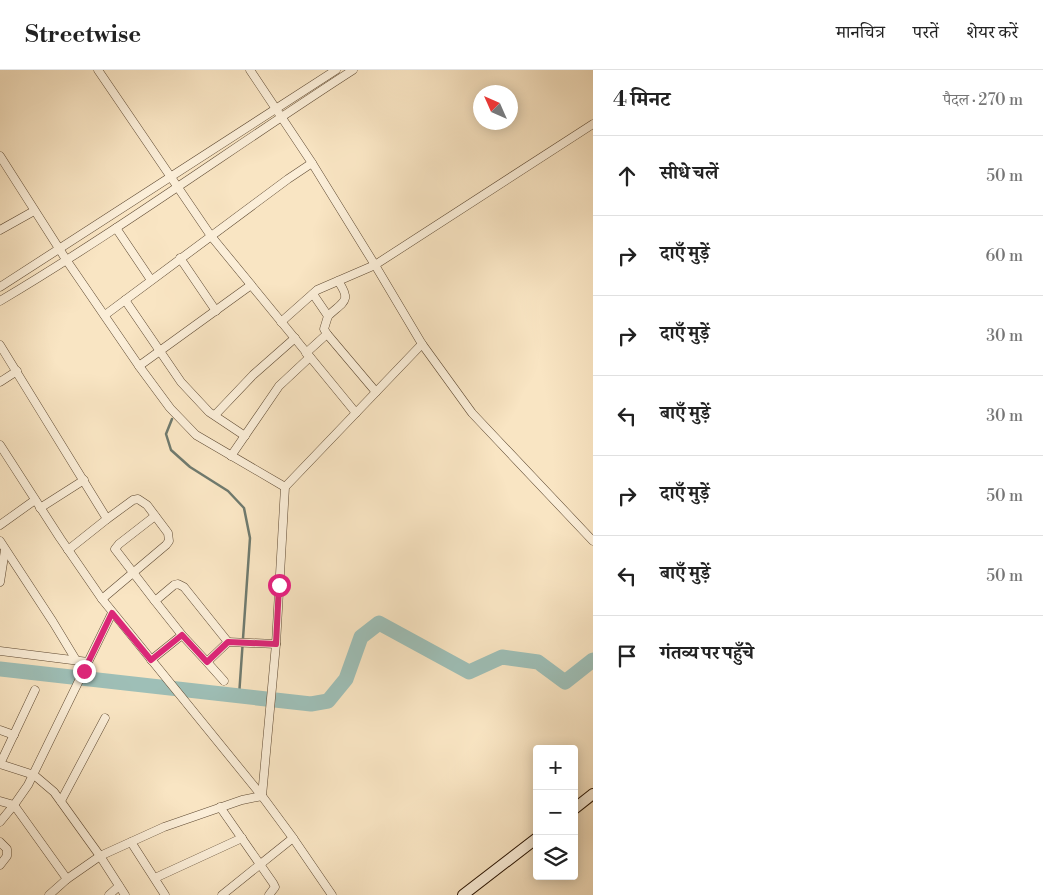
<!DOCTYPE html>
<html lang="hi">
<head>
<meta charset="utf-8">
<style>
  body { margin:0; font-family:"Libre Bodoni","Noto Serif Devanagari",serif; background:#f2f2f2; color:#222 }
  .controls { position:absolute; right:15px; bottom:15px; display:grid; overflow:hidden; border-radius:5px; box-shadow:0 2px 12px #0003 }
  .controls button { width:45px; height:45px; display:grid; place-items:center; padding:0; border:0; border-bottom:1px solid #e0e0e0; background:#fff; color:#222; font:25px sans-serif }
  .compass { position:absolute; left:473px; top:15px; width:45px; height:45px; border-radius:50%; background:#fff; box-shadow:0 2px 12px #0003; rotate:315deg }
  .stop { position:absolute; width:15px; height:15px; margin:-11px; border:4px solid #db2777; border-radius:50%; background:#fff }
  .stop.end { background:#db2777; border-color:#fff; box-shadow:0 1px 5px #0008 }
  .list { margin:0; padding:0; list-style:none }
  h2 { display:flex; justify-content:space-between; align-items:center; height:65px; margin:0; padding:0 20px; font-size:21px }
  h2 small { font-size:16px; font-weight:400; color:#767676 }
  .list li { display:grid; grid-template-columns:32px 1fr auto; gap:15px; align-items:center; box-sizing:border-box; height:80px; padding:0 20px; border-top:1px solid #e0e0e0 }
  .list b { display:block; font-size:19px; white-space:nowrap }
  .list em { font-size:16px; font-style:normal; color:#767676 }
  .icon { flex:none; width:28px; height:28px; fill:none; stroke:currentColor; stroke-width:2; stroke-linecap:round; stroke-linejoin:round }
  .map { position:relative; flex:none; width:593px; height:825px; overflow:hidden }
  header { display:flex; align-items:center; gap:30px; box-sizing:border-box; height:70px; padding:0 25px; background:#fff; border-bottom:1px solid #e0e0e0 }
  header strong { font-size:24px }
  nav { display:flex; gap:28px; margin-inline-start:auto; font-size:18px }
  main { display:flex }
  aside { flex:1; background:#fff }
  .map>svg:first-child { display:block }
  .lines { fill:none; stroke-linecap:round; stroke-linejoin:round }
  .stream { stroke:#6f7a6e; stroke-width:2.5 }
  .river { stroke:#9ebfb7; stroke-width:15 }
  .minor-casing { stroke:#5d4831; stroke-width:9 }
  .secondary-casing { stroke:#291300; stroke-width:12 }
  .minor { stroke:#fbeed8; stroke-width:8 }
  .secondary { stroke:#fbeed8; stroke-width:10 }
  .route { stroke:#db2777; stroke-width:6 }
</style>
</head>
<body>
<header>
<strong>Streetwise</strong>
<nav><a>मानचित्र</a><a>परतें</a><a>शेयर करें</a></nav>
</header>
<main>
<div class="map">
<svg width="593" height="825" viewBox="0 0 593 825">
  <rect width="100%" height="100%" fill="#f9e5c3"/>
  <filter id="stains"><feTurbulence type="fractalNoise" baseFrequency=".004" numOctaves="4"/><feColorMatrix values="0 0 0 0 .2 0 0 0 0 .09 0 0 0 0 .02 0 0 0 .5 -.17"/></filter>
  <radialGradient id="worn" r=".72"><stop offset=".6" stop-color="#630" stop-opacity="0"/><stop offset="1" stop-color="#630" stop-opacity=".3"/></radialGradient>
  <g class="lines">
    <path class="stream" d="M 172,349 L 166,364 L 171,380 L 190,397 L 228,421 L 244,438 L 250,468 L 239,626"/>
    <path class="river" d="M 0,599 L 311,634 L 328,631 L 346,609 L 361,567 L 379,553 L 469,602 L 502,587 L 538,592 L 565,612 L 593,590"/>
    <g class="minor-casing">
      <g id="minor">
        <path d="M 98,0 L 211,166 L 356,343"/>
        <path d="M 250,0 L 312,93 L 375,195 L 422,274 L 472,343 L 593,471"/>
        <path d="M 0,86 L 67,191 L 139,296 L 170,338 L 196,365 L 285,417"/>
        <path d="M 116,158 L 151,210"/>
        <path d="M 0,160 L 34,141"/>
        <path d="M 180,188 L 216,241"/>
        <path d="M 0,217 L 336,0"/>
        <path d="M 313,224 L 328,246 L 324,259 L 327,264 L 376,322"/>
        <path d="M 125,230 L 181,312 L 209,342 L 245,366"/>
        <path d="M 0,231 C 121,159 235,76 353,0"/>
        <path d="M 105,245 L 288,109 L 312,93"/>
        <path d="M 328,246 C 344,231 352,231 338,211"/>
        <path d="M 281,252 L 317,220 L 375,195 L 593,54"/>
        <path d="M 0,275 L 107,449 L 68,480"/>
        <path d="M 306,283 L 327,264"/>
        <path d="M 139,296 L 251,215"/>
        <path d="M 0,312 L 17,301"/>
        <path d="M 215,345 L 253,305 L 295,268"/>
        <path d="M 0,375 L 60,468 L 102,529 L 262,726 L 293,768 L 332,825"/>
        <path d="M 231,386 L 279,316 L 310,287"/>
        <path d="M 40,438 L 84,410"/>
        <path d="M 155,446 L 119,474 L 115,479 L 155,531"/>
        <path d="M 0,455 L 35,430"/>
        <path d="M 0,471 L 53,552 L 76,590"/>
        <path d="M 0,512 L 5,480"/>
        <path d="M 102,529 L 166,475 L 169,471 L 168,463 L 147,435 L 138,429 L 133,430 L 107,449"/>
        <path d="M 228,572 L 276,574"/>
        <path d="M 0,581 L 88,592"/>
        <path d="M 151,590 L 182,565 L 155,531 L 174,515 L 178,514 L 184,517 L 228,572 L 207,592 L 182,565"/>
        <path d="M 207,592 L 224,611"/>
        <path d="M 0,660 L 14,665"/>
        <path d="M 0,694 L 34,705 L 54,722 L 100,786 L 125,825"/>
        <path d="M 0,694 L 35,620"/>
        <path d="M 0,731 L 14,735 L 28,715 L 112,543"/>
        <path d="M 61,731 L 105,648"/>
        <path d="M 220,737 L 273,813 L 275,817 L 269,825"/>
        <path d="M 0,752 L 14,735 L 67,809"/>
        <path d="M 0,772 L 7,779 L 7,786 L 0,795"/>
        <path d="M 131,772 L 165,825"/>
        <path d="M 155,808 L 242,768"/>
        <path d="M 49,825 L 67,809 L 100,786 L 164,757 L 242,730 L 262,726 L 276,574 L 285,417 L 422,274"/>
        <path d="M 109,825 L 119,816"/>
        <path d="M 222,825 L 293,768"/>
      </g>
    </g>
    <g class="secondary-casing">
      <g id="secondary">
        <path d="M 574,739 L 593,724"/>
        <path d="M 463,825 L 537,768"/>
      </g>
    </g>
    <use href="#minor" class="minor"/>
    <use href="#secondary" class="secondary"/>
  </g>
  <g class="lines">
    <path class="route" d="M 84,601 L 112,543 L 151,590 L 182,565 L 207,592 L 228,572 L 276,574 L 279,515"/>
  </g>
  <rect width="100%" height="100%" filter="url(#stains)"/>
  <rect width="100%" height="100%" fill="url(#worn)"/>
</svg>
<div class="controls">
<button>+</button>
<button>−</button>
<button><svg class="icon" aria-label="layers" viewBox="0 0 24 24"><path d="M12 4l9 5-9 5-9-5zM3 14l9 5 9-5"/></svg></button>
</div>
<svg class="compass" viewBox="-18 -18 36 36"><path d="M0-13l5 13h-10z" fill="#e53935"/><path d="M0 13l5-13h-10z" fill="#767676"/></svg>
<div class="stop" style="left:279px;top:515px"></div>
<div class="stop end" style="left:84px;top:601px"></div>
</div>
<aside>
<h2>4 मिनट<small>पैदल · 270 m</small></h2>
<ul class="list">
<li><svg class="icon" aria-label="ahead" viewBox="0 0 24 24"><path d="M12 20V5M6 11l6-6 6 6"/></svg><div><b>सीधे चलें</b></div><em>50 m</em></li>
<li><svg class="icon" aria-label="right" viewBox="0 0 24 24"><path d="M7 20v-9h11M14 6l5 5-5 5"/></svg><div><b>दाएँ मुड़ें</b></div><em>60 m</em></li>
<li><svg class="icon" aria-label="right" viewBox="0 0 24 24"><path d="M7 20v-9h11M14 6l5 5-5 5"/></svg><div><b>दाएँ मुड़ें</b></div><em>30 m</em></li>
<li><svg class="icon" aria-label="left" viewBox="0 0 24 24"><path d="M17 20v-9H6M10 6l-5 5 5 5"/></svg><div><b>बाएँ मुड़ें</b></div><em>30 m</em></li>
<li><svg class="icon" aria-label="right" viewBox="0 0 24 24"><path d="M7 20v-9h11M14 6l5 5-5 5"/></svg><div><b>दाएँ मुड़ें</b></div><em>50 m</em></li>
<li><svg class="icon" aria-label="left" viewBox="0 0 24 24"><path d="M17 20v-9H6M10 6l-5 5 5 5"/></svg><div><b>बाएँ मुड़ें</b></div><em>50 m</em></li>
<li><svg class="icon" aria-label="arrive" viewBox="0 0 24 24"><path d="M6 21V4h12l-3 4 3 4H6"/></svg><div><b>गंतव्य पर पहुँचे</b></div></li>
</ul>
</aside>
</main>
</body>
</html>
